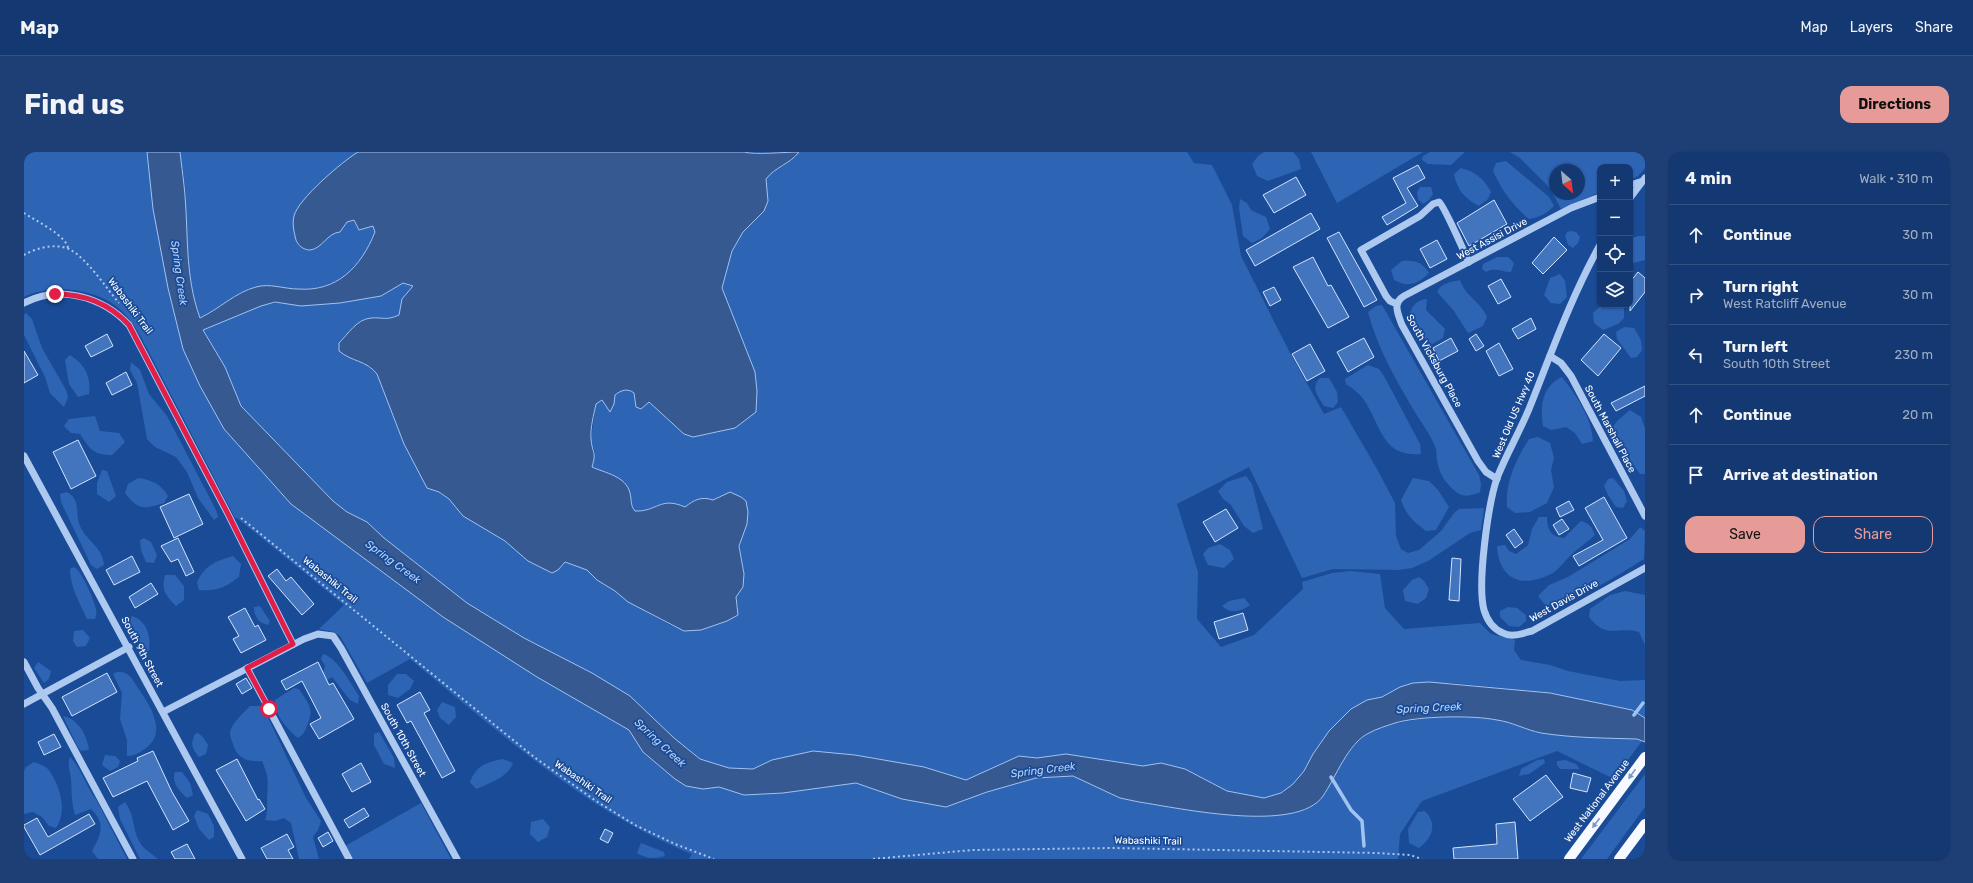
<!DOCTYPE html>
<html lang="en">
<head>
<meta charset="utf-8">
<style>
  body { margin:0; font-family:Rubik,sans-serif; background:#1d3f76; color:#f1f3f6 }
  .controls { position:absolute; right:12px; top:12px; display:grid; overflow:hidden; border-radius:8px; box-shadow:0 1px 3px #0004 }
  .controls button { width:36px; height:36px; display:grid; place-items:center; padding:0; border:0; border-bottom:1px solid #335284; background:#143871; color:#f1f3f6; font:20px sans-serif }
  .compass { position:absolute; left:1525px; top:12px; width:36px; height:36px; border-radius:50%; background:#143871; box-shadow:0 1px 3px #0004; rotate:152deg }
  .stop { position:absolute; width:12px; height:12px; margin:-9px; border:3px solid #e11d48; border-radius:50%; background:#fff }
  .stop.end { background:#e11d48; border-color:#fff; box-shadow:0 1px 4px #0008 }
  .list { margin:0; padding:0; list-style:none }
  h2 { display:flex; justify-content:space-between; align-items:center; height:52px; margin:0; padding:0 16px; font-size:17px }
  h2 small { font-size:13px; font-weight:400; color:#9dacc3 }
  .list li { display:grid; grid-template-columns:26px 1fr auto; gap:12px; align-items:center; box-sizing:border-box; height:60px; padding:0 16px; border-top:1px solid #335284 }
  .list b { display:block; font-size:15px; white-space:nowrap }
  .list p { margin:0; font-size:13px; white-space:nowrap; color:#9dacc3 }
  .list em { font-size:13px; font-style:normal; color:#9dacc3 }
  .actions { display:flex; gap:8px; padding:12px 16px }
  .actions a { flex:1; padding:9px 0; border:1px solid #e69b98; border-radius:12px; text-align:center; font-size:14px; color:#e69b98 }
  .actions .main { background:#e69b98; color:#111 }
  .icon { flex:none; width:22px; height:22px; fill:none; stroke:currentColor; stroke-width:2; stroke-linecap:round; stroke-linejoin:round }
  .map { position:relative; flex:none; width:1621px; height:707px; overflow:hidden; border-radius:12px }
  header { display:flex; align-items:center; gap:24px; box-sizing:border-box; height:56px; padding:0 20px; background:#143871; border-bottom:1px solid #335284 }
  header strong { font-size:19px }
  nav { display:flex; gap:22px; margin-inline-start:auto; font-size:14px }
  .intro { display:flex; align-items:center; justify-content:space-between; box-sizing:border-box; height:96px; padding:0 24px }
  h1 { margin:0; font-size:28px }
  .button { padding:10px 18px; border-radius:12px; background:#e69b98; color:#111; font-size:14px; font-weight:700 }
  main { display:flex; gap:24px; padding:0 24px }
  aside { flex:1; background:#143871; border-radius:12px; box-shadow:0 1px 3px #0004 }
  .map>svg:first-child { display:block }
  .green { fill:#2e64b4; fill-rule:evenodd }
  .water { fill:#365991; stroke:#a0c3f2 }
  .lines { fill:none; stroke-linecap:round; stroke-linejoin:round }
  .stream { stroke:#a0c3f2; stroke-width:3.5 }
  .building { fill:#4374be; stroke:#d4e4fb }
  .path { stroke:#adc9f0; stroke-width:2; stroke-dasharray:2 3; stroke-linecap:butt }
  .minor { stroke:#adc9f0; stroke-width:7 }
  .major { stroke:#f6f9ff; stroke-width:10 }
  .oneway { fill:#7d99c6 }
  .route { stroke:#e11d48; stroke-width:5 }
  .labels { text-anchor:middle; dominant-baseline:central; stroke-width:3.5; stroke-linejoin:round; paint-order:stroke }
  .street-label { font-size:10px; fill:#fff; stroke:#1a4b97 }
  .water-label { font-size:11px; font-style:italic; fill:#bad3f7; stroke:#1a4b97 }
</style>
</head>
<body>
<header>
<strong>Map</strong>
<nav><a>Map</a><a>Layers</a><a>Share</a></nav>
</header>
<div class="intro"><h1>Find us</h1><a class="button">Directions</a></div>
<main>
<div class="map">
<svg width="1621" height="707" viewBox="0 0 1621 707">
  <rect width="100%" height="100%" fill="#1a4b97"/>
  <g class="green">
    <path d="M 0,0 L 123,0 L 129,57 L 200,277 L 267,352 L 419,465 L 513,525 L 605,578 L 619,600 L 651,627 L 679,637 L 695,635 L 720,643 L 759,641 L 832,631 L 878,647 L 922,655 L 963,640 L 1012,626 L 1049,624 L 1115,650 L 1233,665 L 1298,645 C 1309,626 1320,601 1337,587 C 1361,564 1440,562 1473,567 C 1488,570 1501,578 1516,581 C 1548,586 1581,585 1613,587 L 1618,589 L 1590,627 L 1533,599 L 1398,649 L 1376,682 L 1374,707 L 665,707 L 668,702 C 561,659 474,579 386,507 L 343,531 L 316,484 L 310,480 L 295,477 L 320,453 L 213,366 L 211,366 L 117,185 C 110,173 103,162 92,154 C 68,136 26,132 0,145 Z"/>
    <path d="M 156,0 L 334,0 L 284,43 L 294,94 L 309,80 L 316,80 L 323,70 L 330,68 L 335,78 L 349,74 L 351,80 C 336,117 313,139 271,137 C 259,137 244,134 232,135 C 215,138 192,158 176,166 L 170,146 L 163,107 L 161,34 Z"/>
    <path d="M 775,0 L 1163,0 L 1170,11 L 1188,13 L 1208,53 L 1217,104 L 1265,199 L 1300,262 L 1317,255 L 1353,317 L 1371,351 L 1372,384 L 1377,397 L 1384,401 L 1395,398 L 1417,379 L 1430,361 L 1435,357 L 1460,356 L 1457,378 L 1446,381 L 1404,409 L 1388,416 L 1375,418 L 1309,417 L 1278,426 L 1225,315 L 1153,352 L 1174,420 L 1173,467 L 1197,495 L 1230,483 L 1279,437 L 1278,430 L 1308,421 L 1327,419 L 1356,422 L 1361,456 L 1380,477 L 1456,471 L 1467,482 L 1491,488 L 1490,498 L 1497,508 L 1526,513 L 1544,519 L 1596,529 L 1621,528 L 1621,566 L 1608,558 L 1526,541 L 1427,531 L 1376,535 L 1358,545 L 1343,548 L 1305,579 L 1289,602 L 1280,619 L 1269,632 L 1257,641 L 1240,646 L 1203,639 L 1161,617 L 1137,611 L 1119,614 L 1042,602 L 1013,606 L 995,604 L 942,628 L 900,615 L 831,603 L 789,599 L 748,608 L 729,617 L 705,616 L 676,607 L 650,586 L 606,544 L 568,521 L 500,486 L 443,451 L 360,386 L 343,370 L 323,360 L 309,349 L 217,254 L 201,215 L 179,177 C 203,168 235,149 261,151 L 357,144 L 379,131 L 389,134 L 378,147 L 375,163 C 362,169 359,165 347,166 C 334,167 324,182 315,191 L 315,199 C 328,210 342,208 353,222 L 380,292 L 403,336 L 415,340 L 425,347 L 439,364 L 481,389 L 504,409 L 528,421 L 534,418 L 541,410 L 563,418 L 573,428 L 591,439 L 604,450 L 648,474 L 677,478 L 703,469 L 714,455 L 712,445 C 729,420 712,408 717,385 L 696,344 L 689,348 C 677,344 670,348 661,355 C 636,344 633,360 611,359 C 606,353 608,349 606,341 C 602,324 581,321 567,315 L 571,300 L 567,288 L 572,252 L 578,248 L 586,260 L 590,252 L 591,243 C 597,238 604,236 610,241 L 612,255 L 617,257 L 625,250 L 660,282 L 681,283 L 711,276 L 731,220 L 698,136 L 708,99 L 719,80 L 740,58 L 744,49 L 742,27 C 751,16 766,12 775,0 Z"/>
    <path d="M 1240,0 L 1269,0 L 1275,7 L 1277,17 L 1244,29 L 1233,24 L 1228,12 L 1234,4 Z"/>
    <path d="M 1287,0 L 1399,0 L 1313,51 Z"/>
    <path d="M 1406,0 L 1441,0 L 1427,13 L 1404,12 L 1398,8 L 1399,4 Z"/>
    <path d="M 1486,0 L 1621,0 L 1621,16 L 1614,24 L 1606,28 L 1606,15 L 1576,15 L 1576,40 L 1537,57 L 1526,36 L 1496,6 ZM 1531,18 L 1555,18 L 1555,42 L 1531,42 Z"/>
    <path d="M 1482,9 L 1525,45 L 1530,54 C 1522,62 1516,65 1505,67 C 1489,54 1477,37 1469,19 L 1472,11 Z"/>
    <path d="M 1437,16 C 1452,20 1460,27 1467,40 L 1464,47 L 1455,54 C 1441,47 1433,38 1430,22 Z"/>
    <path d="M 1396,35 L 1407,35 L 1409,42 L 1405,48 L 1399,52 L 1394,47 L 1393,40 Z"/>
    <path d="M 1216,47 L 1223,51 L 1227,58 L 1242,65 L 1246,77 L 1238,86 L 1228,91 L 1219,84 L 1215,56 Z"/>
    <path d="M 1547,79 L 1552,80 L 1556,85 L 1554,91 L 1549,96 L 1544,93 L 1541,84 L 1543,80 Z"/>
    <path d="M 1615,84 L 1621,84 L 1621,108 L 1606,112 L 1606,86 Z"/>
    <path d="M 1473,105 L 1484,105 L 1490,111 L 1487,120 C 1478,120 1471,115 1462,120 L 1458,117 L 1459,112 Z"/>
    <path d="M 1378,109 C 1391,108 1398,110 1405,121 C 1394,132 1384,136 1370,128 L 1367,118 Z"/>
    <path d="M 1536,122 L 1541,129 L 1543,145 L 1536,152 L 1527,151 L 1520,143 L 1526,126 Z"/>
    <path d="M 1436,128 C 1441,144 1457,150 1463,165 L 1459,174 L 1444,181 L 1430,159 L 1413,140 C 1417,131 1427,130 1436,128 Z"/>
    <path d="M 1403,147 L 1402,158 L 1421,177 L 1419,186 L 1408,192 L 1398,185 L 1385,164 C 1388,154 1392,148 1403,147 Z"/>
    <path d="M 1358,153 L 1455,323 L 1457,332 L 1456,340 C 1448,344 1438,346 1431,339 C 1421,331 1415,321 1413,308 C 1412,304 1413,298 1411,294 C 1405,280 1396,269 1389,257 C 1371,226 1353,195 1344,160 L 1352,154 Z"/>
    <path d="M 1578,153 L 1597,153 L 1600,156 L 1600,166 L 1594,172 L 1579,178 L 1570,171 L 1569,161 Z"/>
    <path d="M 2,161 L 8,167 L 18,196 L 42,238 L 44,245 L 40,255 L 26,241 L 21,225 L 0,183 L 0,163 Z"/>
    <path d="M 1600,175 L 1610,176 L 1617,188 L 1618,198 L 1613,205 L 1607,206 L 1593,187 L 1592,180 Z"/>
    <path d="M 46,203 C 61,213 67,224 65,242 L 54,245 L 45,232 L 41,208 Z"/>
    <path d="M 107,210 L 116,218 L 125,242 L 143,264 L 192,358 L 194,365 L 190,368 L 174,346 L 163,320 L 152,305 L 131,295 L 123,287 L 113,231 L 106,218 Z"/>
    <path d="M 1344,213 L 1355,217 L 1360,224 L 1396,292 L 1397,302 C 1359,305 1358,277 1342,251 C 1337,243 1330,237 1322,232 L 1321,227 Z"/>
    <path d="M 1538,225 C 1552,243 1568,266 1569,289 L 1558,292 L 1551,281 L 1542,275 L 1527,278 L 1519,274 C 1516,254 1518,234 1538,225 Z"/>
    <path d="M 1296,226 L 1305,226 L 1313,240 L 1314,250 L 1309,256 L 1300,254 C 1294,244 1286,236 1296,226 Z"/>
    <path d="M 1606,258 L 1617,265 L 1621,277 L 1621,322 L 1616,322 L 1603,304 L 1589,275 L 1593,269 Z"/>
    <path d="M 71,264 L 76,279 L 95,281 L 101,290 L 88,303 C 69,303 66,297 56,282 L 47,281 L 40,274 L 45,267 Z"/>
    <path d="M 1514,285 L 1526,291 L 1530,306 L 1527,318 L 1530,335 L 1523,351 L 1506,360 L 1491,361 L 1483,355 C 1481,331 1492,307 1505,287 Z"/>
    <path d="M 78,318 L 83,319 L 92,344 L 85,350 L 73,342 L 73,331 Z"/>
    <path d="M 1222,324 L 1228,332 L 1239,377 L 1229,381 L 1220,374 L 1207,353 L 1199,347 L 1194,339 L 1203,330 Z"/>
    <path d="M 114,326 C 128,328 137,332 144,344 L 140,351 C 120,357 115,359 101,341 L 104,332 Z"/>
    <path d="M 1389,326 L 1405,329 L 1414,338 L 1425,355 L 1412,378 L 1402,379 C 1390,370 1382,363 1377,348 Z"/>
    <path d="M 1589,326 L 1600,339 L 1603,349 L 1599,356 L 1592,355 L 1584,343 L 1580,334 L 1584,327 Z"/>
    <path d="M 43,340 C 58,348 50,363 57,376 C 64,390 79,396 80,413 L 73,417 L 67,413 L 37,350 L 36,342 Z"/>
    <path d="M 1515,365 L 1523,365 C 1523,378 1527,385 1540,386 L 1557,369 C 1565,371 1568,375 1571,383 C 1564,390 1557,394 1549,401 C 1542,407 1535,418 1527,422 C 1497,437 1475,427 1473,394 L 1481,393 L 1485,399 L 1492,402 L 1504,393 L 1508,377 Z"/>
    <path d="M 1616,375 L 1621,379 L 1620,407 C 1589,426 1558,447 1522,454 L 1514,444 L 1525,433 L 1544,425 L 1606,387 Z"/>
    <path d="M 120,386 L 127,390 L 133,403 L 130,411 L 122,410 L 117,398 L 116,388 Z"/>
    <path d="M 1196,392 L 1206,398 L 1210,407 L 1200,416 L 1184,413 L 1179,402 L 1184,396 Z"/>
    <path d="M 209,404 L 217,412 L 215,425 C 200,436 194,439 175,438 L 173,430 C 182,412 191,410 209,404 Z"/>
    <path d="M 50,415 C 58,419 70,448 72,457 C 73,460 72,464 71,467 L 63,467 C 56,451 46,435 46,417 Z"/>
    <path d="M 141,423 L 151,423 L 160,434 L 160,448 L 152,454 C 142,444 137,439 141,423 Z"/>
    <path d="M 1395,425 L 1400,429 L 1405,437 L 1402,446 L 1394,452 L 1381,449 L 1379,438 L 1388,428 Z"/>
    <path d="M 1601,439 L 1621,443 L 1621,493 L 1615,480 C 1593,474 1583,488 1565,465 L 1566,457 L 1586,443 Z"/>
    <path d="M 1220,446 L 1226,453 C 1217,460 1206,462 1198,454 L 1205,449 Z"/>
    <path d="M 236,454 L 246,469 L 244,473 C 235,471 230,465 230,455 Z"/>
    <path d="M 1484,455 L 1493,456 L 1502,463 L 1502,469 L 1495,475 L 1485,474 L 1476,465 L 1476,459 Z"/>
    <path d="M 108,464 C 123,469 127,484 125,499 L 119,499 L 108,482 L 105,470 Z"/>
    <path d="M 59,478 L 66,486 L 62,494 L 53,495 L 49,489 L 50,479 Z"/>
    <path d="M 299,502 C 313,505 327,532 335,544 L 334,552 L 326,548 L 308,525 L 297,532 L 290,527 L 299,521 L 301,514 L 297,507 Z"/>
    <path d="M 14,510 L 27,519 L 25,527 L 20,531 L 10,516 Z"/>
    <path d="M 93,520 C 96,520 100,520 103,522 C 108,525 112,533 116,539 C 127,555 143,581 122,596 C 115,601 111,604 103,604 L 103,588 L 96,567 L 98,541 L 89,522 Z"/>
    <path d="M 373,522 L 382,522 L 390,529 L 386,537 L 374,546 L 364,543 L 364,533 Z"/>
    <path d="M 270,536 L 275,537 C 283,550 291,556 284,571 C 281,579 281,581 274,586 C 262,576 251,564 251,548 Z"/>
    <path d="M 418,550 L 431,555 L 432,565 L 425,573 L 416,566 L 413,558 Z"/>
    <path d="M 226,554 L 237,554 L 241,559 L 282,646 L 297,669 L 294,678 L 289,685 L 295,707 L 275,707 L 267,671 L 260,666 L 251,669 L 241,668 C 244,660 243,654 243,646 C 244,629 245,626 238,609 C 224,610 213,607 209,592 C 208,589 206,585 206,582 C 206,572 220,561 226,554 Z"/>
    <path d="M 39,564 C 55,567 63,584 65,598 L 57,599 L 53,594 Z"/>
    <path d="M 355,580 L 370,606 L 371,616 L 360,612 L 350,593 L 350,582 Z"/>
    <path d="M 174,581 L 179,585 L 184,593 L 182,602 L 175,605 C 168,597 166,592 171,582 Z"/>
    <path d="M 81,603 L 91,604 L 96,609 L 94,615 L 86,619 L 78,613 Z"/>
    <path d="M 46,605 C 58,617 61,633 72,647 L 103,707 L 75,707 L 73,706 L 68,699 C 77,683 82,671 67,657 L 51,663 C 47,649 48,641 47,627 C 46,618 43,613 46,605 Z"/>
    <path d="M 479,607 L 489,611 C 484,625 466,631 452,637 L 446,630 C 452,614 462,610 479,607 Z"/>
    <path d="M 1520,607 L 1521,611 L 1505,622 L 1495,624 L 1497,617 L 1513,608 Z"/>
    <path d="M 1541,608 L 1552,612 L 1556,617 L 1536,617 L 1533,613 L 1533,609 Z"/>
    <path d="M 10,610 C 15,612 21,614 24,617 C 36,633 44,659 32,676 L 25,674 L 18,665 L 9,660 L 0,662 L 0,619 L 2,615 Z"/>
    <path d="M 151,620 L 158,620 L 166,631 L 169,643 L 163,646 C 156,639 147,631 151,620 Z"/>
    <path d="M 1621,622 L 1621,655 L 1583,707 L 1557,707 Z"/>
    <path d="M 101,650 C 111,664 108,675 115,689 C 118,696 128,702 134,707 L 116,707 L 96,667 L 94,655 Z"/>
    <path d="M 397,651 L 427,707 L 329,707 L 321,694 Z"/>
    <path d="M 173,658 L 184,662 L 190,674 L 190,685 L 185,688 L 175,677 L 170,664 Z"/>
    <path d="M 1401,659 C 1414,673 1408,686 1395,696 L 1385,691 L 1384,677 L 1394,660 Z"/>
    <path d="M 519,667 L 526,675 L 523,685 L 514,690 L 506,682 L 507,670 Z"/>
    <path d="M 617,691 L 640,700 L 641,704 C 631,707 622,707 613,701 Z"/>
  </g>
  <path class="water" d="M 123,0 L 156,0 C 157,11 159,22 160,33 C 165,79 160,122 176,166 C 195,157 212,140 232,135 C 246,131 260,137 274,137 C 313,140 337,115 351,80 L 349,74 L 335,78 L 330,68 L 323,70 L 316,80 C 303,81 298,97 286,98 C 279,98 274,93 272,88 C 270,80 268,72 270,64 C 274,47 319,9 334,0 L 720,0 C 731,3 761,0 775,0 C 766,12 751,15 742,27 L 744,49 L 740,59 L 719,80 L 708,99 L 698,136 L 731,220 L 733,239 L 732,260 L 711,276 L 669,285 L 660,282 L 625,250 L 617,257 L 612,255 L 610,241 C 604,236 597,238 591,243 L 590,252 L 586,260 L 578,248 L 572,252 C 570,262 566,276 567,287 C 568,301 573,299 568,315 C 581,321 602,324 606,341 C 608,349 606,353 611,359 C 633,360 636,344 661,355 C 670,348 677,344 689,348 L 706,340 L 717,345 L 722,349 L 724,360 L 723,372 L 715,394 L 720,422 L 719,435 L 712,445 L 714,463 L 703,469 L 677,478 L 660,479 L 604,450 L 591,439 L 573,428 L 563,418 L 541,410 L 534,418 L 528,421 L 504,409 L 481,389 L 439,364 L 425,347 L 415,340 L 403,336 L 380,292 L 353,222 C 342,208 328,210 315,199 L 315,191 C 324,182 333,167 347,166 C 359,165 362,169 375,163 L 378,147 L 389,134 L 379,131 L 357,144 L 316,151 L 277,154 L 251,150 L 237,154 L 179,178 L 201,215 L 217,254 L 309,349 L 323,360 L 343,370 L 360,386 L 443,451 L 500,486 L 568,521 L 606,544 L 650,586 L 676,607 L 705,616 L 729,617 L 748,608 L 789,599 L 831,603 L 900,615 L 942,628 L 995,604 L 1013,606 L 1042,602 L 1119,614 L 1137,611 L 1161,617 L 1203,639 L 1240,646 L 1257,641 L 1269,632 L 1280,619 L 1289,602 L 1305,579 L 1327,557 L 1343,548 L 1358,545 L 1376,535 L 1389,531 L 1405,530 L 1526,541 L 1608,558 L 1621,566 L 1621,590 L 1613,587 C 1581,586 1549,586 1517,581 C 1502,578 1488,570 1473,568 C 1449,563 1394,564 1371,571 C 1362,574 1352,577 1345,581 C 1324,591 1312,625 1299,644 C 1273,682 1155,656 1115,650 L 1096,646 L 1049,624 L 1012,626 L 963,640 L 922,655 L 878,647 L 832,631 L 759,641 L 720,643 L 695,635 L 679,637 L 662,634 L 651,627 L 619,600 L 605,578 L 513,525 L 419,465 L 267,352 L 200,277 L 176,234 L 159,197 L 144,136 L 129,57 Z"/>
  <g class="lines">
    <g class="stream">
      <path d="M 1610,563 L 1619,551"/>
      <path d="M 1307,625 L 1327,658 L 1338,669 L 1340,694"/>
    </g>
  </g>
  <g class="building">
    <path d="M 1394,13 L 1401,26 L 1383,36 L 1394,54 L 1363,73 L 1358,65 L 1382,51 L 1369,26 Z"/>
    <path d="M 1272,25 L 1282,43 L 1250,61 L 1239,43 Z"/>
    <path d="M 1470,48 L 1483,72 L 1445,94 L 1433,71 Z"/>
    <path d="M 1287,61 L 1296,77 L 1231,114 L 1222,98 Z"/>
    <path d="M 1315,80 L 1353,148 L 1340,155 L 1303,86 Z"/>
    <path d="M 1530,85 L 1543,98 L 1519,122 L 1508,111 Z"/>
    <path d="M 1413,88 L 1423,107 L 1406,116 L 1396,97 Z"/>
    <path d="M 1289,105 L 1304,134 L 1307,133 L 1325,165 L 1304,176 L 1269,115 Z"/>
    <path d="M 1614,120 L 1621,126 L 1621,140 L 1606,159 L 1606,130 Z"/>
    <path d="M 1477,127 L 1487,145 L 1474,152 L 1464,134 Z"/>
    <path d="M 1250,135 L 1257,148 L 1246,154 L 1239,140 Z"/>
    <path d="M 1507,166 L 1512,177 L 1494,187 L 1488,177 Z"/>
    <path d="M 83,182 L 89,194 L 67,205 L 61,194 Z"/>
    <path d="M 1452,182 L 1460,194 L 1452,199 L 1445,187 Z"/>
    <path d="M 1580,182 L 1597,196 L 1574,224 L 1557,208 Z"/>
    <path d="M 1340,186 L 1350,205 L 1324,220 L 1313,200 Z"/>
    <path d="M 1427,186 L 1434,199 L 1415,209 L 1409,196 Z"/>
    <path d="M 1475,191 L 1489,217 L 1475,224 L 1462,199 Z"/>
    <path d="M 1286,192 L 1301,219 L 1283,229 L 1268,202 Z"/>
    <path d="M 0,199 L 14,223 L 0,231 Z"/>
    <path d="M 102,220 L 108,233 L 88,243 L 82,231 Z"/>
    <path d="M 1621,234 L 1621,244 L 1592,259 L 1587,251 Z"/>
    <path d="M 54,288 L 72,324 L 47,337 L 29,300 Z"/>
    <path d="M 165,342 L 179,372 L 150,386 L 136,355 Z"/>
    <path d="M 1580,345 L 1603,386 L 1555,414 L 1549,404 L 1579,388 L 1561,356 Z"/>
    <path d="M 1545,349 L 1550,358 L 1536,365 L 1532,356 Z"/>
    <path d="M 1202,357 L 1214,376 L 1191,390 L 1179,370 Z"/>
    <path d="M 1538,367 L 1545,377 L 1535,383 L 1529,373 Z"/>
    <path d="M 1490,377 L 1499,390 L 1491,396 L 1482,383 Z"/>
    <path d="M 154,386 L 170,420 L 162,424 L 154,407 L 147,410 L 137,394 Z"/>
    <path d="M 108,404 L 116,420 L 90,433 L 82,418 Z"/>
    <path d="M 1428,406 L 1437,407 L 1435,449 L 1425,448 Z"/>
    <path d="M 253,417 L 262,429 L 267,425 L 290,452 L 278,463 L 244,424 Z"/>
    <path d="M 127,431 L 134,442 L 111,456 L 105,445 Z"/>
    <path d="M 221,456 L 231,475 L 234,473 L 242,488 L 217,501 L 209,487 L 215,484 L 204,465 Z"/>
    <path d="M 1219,461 L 1224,478 L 1195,487 L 1190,470 Z"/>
    <path d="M 294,510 L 305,533 L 309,531 L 330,567 L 295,587 L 286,572 L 297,566 L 278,529 L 262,538 L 257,529 Z"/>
    <path d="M 83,521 L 93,540 L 48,564 L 38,545 Z"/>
    <path d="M 222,526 L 228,536 L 218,542 L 212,532 Z"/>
    <path d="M 396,540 L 406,558 L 400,561 L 431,619 L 418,626 L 387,569 L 383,571 L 373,553 Z"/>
    <path d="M 30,582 L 37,595 L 20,603 L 14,590 Z"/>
    <path d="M 129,599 L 148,640 L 165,669 L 149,678 L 123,629 L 89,645 L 79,626 L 114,609 L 113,606 Z"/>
    <path d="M 213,607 L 234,648 L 235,647 L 241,657 L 222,669 L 192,618 Z"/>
    <path d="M 337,611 L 347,630 L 328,640 L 318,622 Z"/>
    <path d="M 1549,621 L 1567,626 L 1563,640 L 1546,636 Z"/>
    <path d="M 1522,623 L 1539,645 L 1506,669 L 1489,647 Z"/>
    <path d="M 340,656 L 345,664 L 325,676 L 320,668 Z"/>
    <path d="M 65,662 L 71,672 L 16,703 L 0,675 L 0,673 L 13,666 L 24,685 Z"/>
    <path d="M 1491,670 L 1494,707 L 1430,707 L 1429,696 L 1473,692 L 1472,672 Z"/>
    <path d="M 581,677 L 589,681 L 584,691 L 576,687 Z"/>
    <path d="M 304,680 L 309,689 L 299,695 L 294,686 Z"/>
    <path d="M 263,682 L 270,695 L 264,698 L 269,707 L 243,707 L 237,696 Z"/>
    <path d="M 163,692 L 171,707 L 151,707 L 147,700 Z"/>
  </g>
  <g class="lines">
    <g class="path">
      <path d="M 0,61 C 10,68 44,84 44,97"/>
      <path d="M 0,103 C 12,96 31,91 45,97 C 63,106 82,136 95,151"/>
      <path d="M 217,366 L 510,605 L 572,649 L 611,673 L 651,692 L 690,707"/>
      <path d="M 849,707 L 948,698 L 1088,696 L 1353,701 L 1386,703 L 1398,707"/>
    </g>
    <g class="minor">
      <path d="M 1606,33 L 1619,29"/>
      <path d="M 1606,46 L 1621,26"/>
      <path d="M 1576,93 C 1547,145 1527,202 1505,257 C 1495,281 1482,303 1473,326 C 1464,353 1453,432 1460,458 C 1463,468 1469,477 1479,481 C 1488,486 1499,481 1508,479 L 1621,416"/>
      <path d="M 0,151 C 35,132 79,145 105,173 L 204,362 L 269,492"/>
      <path d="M 1373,152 L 1366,149 L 1362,144 L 1337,98 L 1396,64 L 1409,52 L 1415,50 C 1420,53 1440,100 1445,110"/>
      <path d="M 1526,204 L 1537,211 L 1547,224 L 1621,364"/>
      <path d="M 0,304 L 218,707"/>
      <path d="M 1473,327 L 1462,320 L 1454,309 L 1378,173 C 1374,162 1368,151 1380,144 L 1547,56 L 1576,45"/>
      <path d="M 0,510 L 14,536 L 28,556 L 109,707"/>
      <path d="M 223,516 L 325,707"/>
      <path d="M 0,552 L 105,495"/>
      <path d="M 139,560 L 280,487 L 294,482 L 309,484 L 317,496 L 433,707"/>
      <path d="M 0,706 L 1,707"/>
    </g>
    <g class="major">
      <path d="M 1545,707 L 1621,605"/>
      <path d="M 1595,707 L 1621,672"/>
    </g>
  </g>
  <defs><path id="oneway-solid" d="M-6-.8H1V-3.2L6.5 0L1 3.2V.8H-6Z"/></defs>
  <g class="oneway">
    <use href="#oneway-solid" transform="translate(1608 622) rotate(126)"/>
    <use href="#oneway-solid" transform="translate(1572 671) rotate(127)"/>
  </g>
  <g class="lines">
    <path class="route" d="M 31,142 C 60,142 85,151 105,173 L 204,362 L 269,492 L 223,516 L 245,557"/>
  </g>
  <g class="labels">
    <g class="street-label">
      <text transform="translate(1468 87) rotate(-28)">West Assisi Drive</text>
      <text transform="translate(106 154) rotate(53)">Wabashiki Trail</text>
      <text transform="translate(1410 209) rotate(61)">South Vicksburg Place</text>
      <text transform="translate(1490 263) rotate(-67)">West Old US Hwy 40</text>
      <text transform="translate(1586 277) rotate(62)">South Marshall Place</text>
      <text transform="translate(306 428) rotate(39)">Wabashiki Trail</text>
      <text transform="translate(1540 449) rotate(-29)">West Davis Drive</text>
      <text transform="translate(118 500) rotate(62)">South 9th Street</text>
      <text transform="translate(379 588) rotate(61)">South 10th Street</text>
      <text transform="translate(559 630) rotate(35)">Wabashiki Trail</text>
      <text transform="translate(1573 649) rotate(-53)">West National Avenue</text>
      <text transform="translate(1124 689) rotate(1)">Wabashiki Trail</text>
    </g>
    <g class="water-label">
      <text transform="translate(155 121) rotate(82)">Spring Creek</text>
      <text transform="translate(369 410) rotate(36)">Spring Creek</text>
      <text transform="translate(1405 556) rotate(-3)">Spring Creek</text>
      <text transform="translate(636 591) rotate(43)">Spring Creek</text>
      <text transform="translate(1019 618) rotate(-7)">Spring Creek</text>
    </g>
  </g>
</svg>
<div class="controls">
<button>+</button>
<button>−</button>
<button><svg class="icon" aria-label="locate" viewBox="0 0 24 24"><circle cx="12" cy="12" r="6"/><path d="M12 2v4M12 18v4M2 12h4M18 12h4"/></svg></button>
<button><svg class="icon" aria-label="layers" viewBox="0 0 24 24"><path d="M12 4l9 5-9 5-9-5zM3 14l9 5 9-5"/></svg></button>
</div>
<svg class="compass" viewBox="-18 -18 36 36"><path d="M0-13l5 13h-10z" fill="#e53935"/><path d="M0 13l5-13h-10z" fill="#9dacc3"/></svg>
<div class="stop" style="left:245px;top:557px"></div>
<div class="stop end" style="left:31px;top:142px"></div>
</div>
<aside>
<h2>4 min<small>Walk · 310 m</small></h2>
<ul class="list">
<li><svg class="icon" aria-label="ahead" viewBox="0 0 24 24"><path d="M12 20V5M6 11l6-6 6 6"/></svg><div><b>Continue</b></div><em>30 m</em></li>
<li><svg class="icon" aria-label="right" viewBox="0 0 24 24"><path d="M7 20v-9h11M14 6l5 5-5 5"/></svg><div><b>Turn right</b><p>West Ratcliff Avenue</p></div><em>30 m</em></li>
<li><svg class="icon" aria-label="left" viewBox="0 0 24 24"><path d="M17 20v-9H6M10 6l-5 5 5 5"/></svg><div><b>Turn left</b><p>South 10th Street</p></div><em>230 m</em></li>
<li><svg class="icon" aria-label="ahead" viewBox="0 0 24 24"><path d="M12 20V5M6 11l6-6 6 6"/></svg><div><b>Continue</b></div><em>20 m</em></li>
<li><svg class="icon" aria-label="arrive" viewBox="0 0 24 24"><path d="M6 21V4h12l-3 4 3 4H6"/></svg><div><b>Arrive at destination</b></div></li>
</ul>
<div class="actions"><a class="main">Save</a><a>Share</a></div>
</aside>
</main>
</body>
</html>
